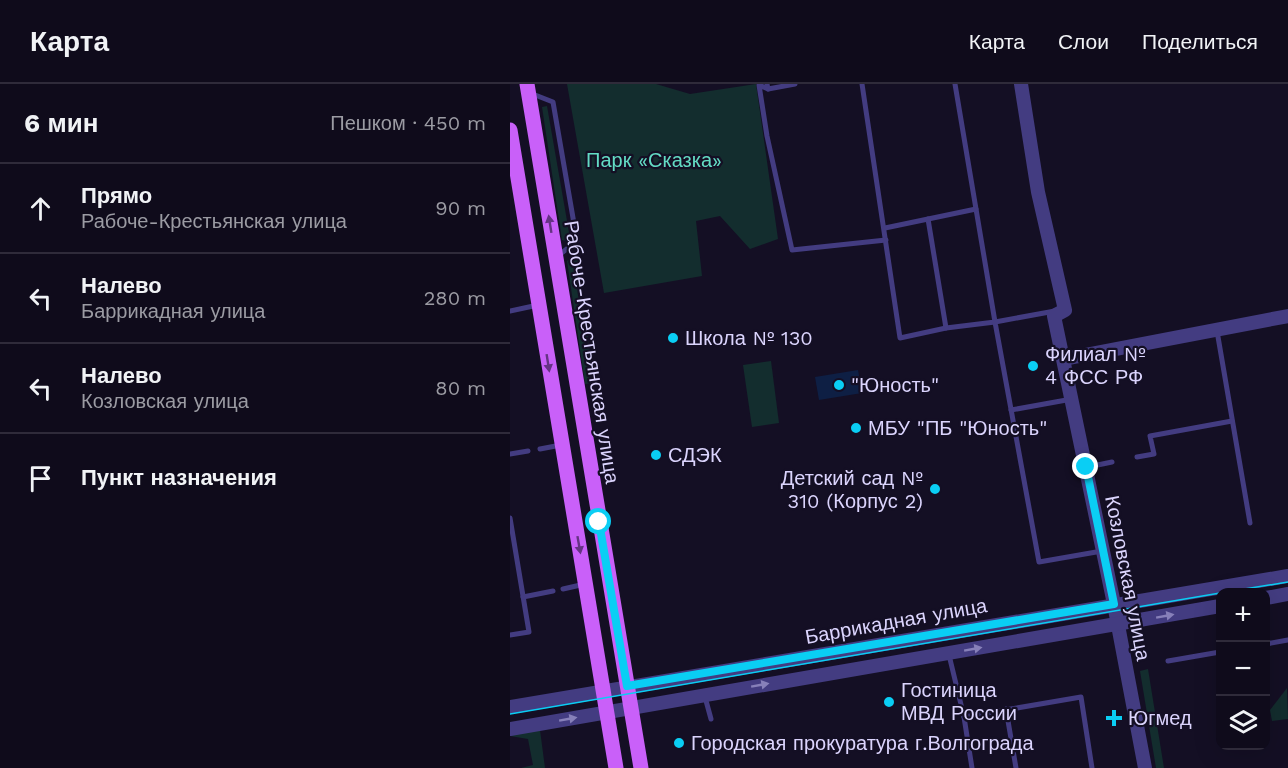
<!DOCTYPE html>
<html lang="ru">
<head>
<meta charset="utf-8">
<style>
  body { margin:0; font-family:"Work Sans",sans-serif; background:#1d1928; color:#f1f3f6 }
  .controls { position:absolute; right:18px; bottom:18px; display:grid; overflow:hidden; border-radius:12px; box-shadow:0 6px 24px #0002 }
  .controls button { width:54px; height:54px; display:grid; place-items:center; padding:0; border:0; border-bottom:2px solid #2f2b3a; background:#0f0b1b; color:#f1f3f6; font:30px sans-serif }
  .stop { position:absolute; width:18px; height:18px; margin:-14px; border:4px solid #0acef4; border-radius:50%; background:#fff }
  .stop.end { background:#0acef4; border-color:#fff; box-shadow:0 2px 6px #0008 }
  .list { margin:0; padding:0; list-style:none }
  h2 { display:flex; justify-content:space-between; align-items:center; height:78px; margin:0; padding:0 24px; font-size:26px }
  h2 small { font-size:20px; font-weight:400; color:#9b9ba3 }
  .list li { display:grid; grid-template-columns:39px 1fr auto; gap:18px; align-items:center; box-sizing:border-box; height:90px; padding:0 24px; border-top:2px solid #2f2b3a }
  .list b { display:block; font-size:22px; white-space:nowrap }
  .list p { margin:0; font-size:20px; white-space:nowrap; color:#9b9ba3 }
  .list em { font-size:20px; font-style:normal; color:#9b9ba3 }
  .icon { flex:none; width:33px; height:33px; fill:none; stroke:currentColor; stroke-width:2; stroke-linecap:round; stroke-linejoin:round }
  .map { position:relative; flex:none; width:778px; height:684px; overflow:hidden }
  header { display:flex; align-items:center; gap:36px; box-sizing:border-box; height:84px; padding:0 30px; background:#0f0b1b; border-bottom:2px solid #2f2b3a }
  header strong { font-size:28px }
  nav { display:flex; gap:33px; margin-inline-start:auto; font-size:21px }
  main { display:flex }
  aside { flex:1; background:#0f0b1b }
  .map>svg:first-child { display:block }
  .green { fill:#132d2e }
  .water { fill:#0e1f44 }
  .lines { fill:none; stroke-linecap:round; stroke-linejoin:round }
  .service { stroke:#433c81; stroke-width:5 }
  .tertiary { stroke:#433c81; stroke-width:14 }
  .primary { stroke:#c960f9; stroke-width:15 }
  .tram { stroke:#0acef4; stroke-width:1.5 }
  .oneway { fill:#653384 }
  .oneway2 { fill:#8780b9 }
  .route { stroke:#0acef4; stroke-width:8 }
  .poi-dot { fill:#0acef4; stroke:#140f24; stroke-width:2 }
  .labels { text-anchor:middle; dominant-baseline:central; stroke-width:4.5; stroke-linejoin:round; paint-order:stroke }
  .park-label { font-size:20px; fill:#63dbc4; stroke:#140f24 }
  .poi-label { font-size:20px; fill:#dbd4fd; stroke:#140f24; text-anchor:start }
  .street-label { font-size:20px; fill:#dbd4fd; stroke:#140f24 }
</style>
</head>
<body>
<header>
<strong>Карта</strong>
<nav><a>Карта</a><a>Слои</a><a>Поделиться</a></nav>
</header>
<main>
<aside>
<h2>6 мин<small>Пешком · 450 m</small></h2>
<ul class="list">
<li><svg class="icon" aria-label="ahead" viewBox="0 0 24 24"><path d="M12 20V5M6 11l6-6 6 6"/></svg><div><b>Прямо</b><p>Рабоче-Крестьянская улица</p></div><em>90 m</em></li>
<li><svg class="icon" aria-label="left" viewBox="0 0 24 24"><path d="M17 20v-9H6M10 6l-5 5 5 5"/></svg><div><b>Налево</b><p>Баррикадная улица</p></div><em>280 m</em></li>
<li><svg class="icon" aria-label="left" viewBox="0 0 24 24"><path d="M17 20v-9H6M10 6l-5 5 5 5"/></svg><div><b>Налево</b><p>Козловская улица</p></div><em>80 m</em></li>
<li><svg class="icon" aria-label="arrive" viewBox="0 0 24 24"><path d="M6 21V4h12l-3 4 3 4H6"/></svg><div><b>Пункт назначения</b></div></li>
</ul>
</aside>
<div class="map">
<svg width="778" height="684" viewBox="0 0 778 684">
  <rect width="100%" height="100%" fill="#140f24"/>
  <g class="green">
    <path d="M 57,0 L 146,0 L 180,10 L 246,0 L 268,155 L 240,165 L 210,132 L 186,137 L 192,192 L 94,209 Z"/>
    <path d="M 37,22 L 60,154 L 56,157 L 52,156 L 32,23 Z"/>
    <path d="M 67,169 L 84,299 L 75,300 L 57,177 Z"/>
    <path d="M 261,277 L 269,339 L 242,343 L 233,281 Z"/>
    <path d="M 638,585 L 654,684 L 646,684 L 630,587 Z"/>
    <path d="M 777,604 L 778,635 L 762,637 L 760,626 Z"/>
    <path d="M 30,646 L 35,684 L 11,684 L 23,681 L 18,655 L 0,652 L 0,648 Z"/>
  </g>
  <path class="water" d="M 348,286 L 352,309 L 309,316 L 305,293 Z"/>
  <g class="lines">
    <g class="service">
      <path d="M 257,0 L 258,5 L 285,0"/>
      <path d="M 352,0 L 390,254 L 436,244 L 485,238 L 445,0"/>
      <path d="M 258,5 L 249,1 L 257,52 L 282,166 L 376,156"/>
      <path d="M 20,9 L 43,18 L 67,157 L 49,171"/>
      <path d="M 418,135 L 436,244"/>
      <path d="M 375,144 L 466,125"/>
      <path d="M 0,227 L 28,221"/>
      <path d="M 545,227 L 485,238 L 529,478 L 592,467"/>
      <path d="M 707,247 L 740,439"/>
      <path d="M 501,326 L 562,315"/>
      <path d="M 30,365 L 51,361"/>
      <path d="M 0,370 L 18,367"/>
      <path d="M 627,373 L 644,370 L 640,352 L 722,337"/>
      <path d="M 578,383 L 602,378"/>
      <path d="M 0,434 L 19,548 L 0,551"/>
      <path d="M 53,505 L 75,500"/>
      <path d="M 13,513 L 43,507"/>
      <path d="M 756,560 L 778,556"/>
      <path d="M 439,571 L 454,633"/>
      <path d="M 658,577 L 710,568"/>
      <path d="M 195,613 L 201,635"/>
      <path d="M 496,625 L 506,684"/>
      <path d="M 462,684 L 454,633 L 571,613 L 582,684"/>
    </g>
    <g class="tertiary">
      <path d="M 511,0 L 528,108 L 555,226 L 544,232 L 604,520 L 635,684"/>
      <path d="M 554,275 L 778,232"/>
      <path d="M 756,514 L 778,510"/>
      <path d="M 0,623 L 778,492"/>
      <path d="M 0,645 L 710,522"/>
    </g>
    <g class="primary">
      <path d="M 17,0 L 131,684"/>
      <path d="M 0,46 L 106,684"/>
    </g>
    <g class="tram">
      <path d="M 716,508 L 778,498"/>
      <path d="M 0,630 L 710,509"/>
    </g>
  </g>
  <defs><path id="oneway-solid" d="M-6-.8H1V-3.2L6.5 0L1 3.2V.8H-6Z" transform="scale(1.5)"/></defs>
  <g class="oneway">
    <use href="#oneway-solid" transform="translate(40 140) rotate(-99)"/>
    <use href="#oneway-solid" transform="translate(38 279) rotate(81)"/>
    <use href="#oneway-solid" transform="translate(69 461) rotate(80)"/>
  </g>
  <g class="oneway2">
    <use href="#oneway-solid" transform="translate(655 532) rotate(-10)"/>
    <use href="#oneway-solid" transform="translate(463 565) rotate(-10)"/>
    <use href="#oneway-solid" transform="translate(250 601) rotate(-10)"/>
    <use href="#oneway-solid" transform="translate(58 635) rotate(-10)"/>
  </g>
  <g class="lines">
    <path class="route" d="M 89,438 L 117,602 L 604,520 L 576,383"/>
  </g>
  <g class="poi-dot">
    <circle cx="163" cy="254" r="6"/>
    <circle cx="523" cy="282" r="6"/>
    <circle cx="329" cy="301" r="6"/>
    <circle cx="346" cy="344" r="6"/>
    <circle cx="146" cy="371" r="6"/>
    <circle cx="425" cy="405" r="6"/>
    <circle cx="379" cy="618" r="6"/>
    <path d="M601 625h6v6h6v6h-6v6h-6v-6h-6v-6h6z"/>
    <circle cx="169" cy="659" r="6"/>
  </g>
  <g class="labels">
    <g class="park-label">
      <text x="144" y="76">Парк «Сказка»</text>
    </g>
    <g class="poi-label">
      <text x="175" y="254">Школа № 130</text>
      <text x="535" y="270">Филиал №<tspan x="535" dy="23">4 ФСС РФ</tspan></text>
      <text x="341" y="301">"Юность"</text>
      <text x="358" y="344">МБУ "ПБ "Юность"</text>
      <text x="158" y="371">СДЭК</text>
      <text x="413" y="394" text-anchor="end">Детский сад №<tspan x="413" dy="23">310 (Корпус 2)</tspan></text>
      <text x="391" y="606">Гостиница<tspan x="391" dy="23">МВД России</tspan></text>
      <text x="618" y="634">Югмед</text>
      <text x="181" y="659">Городская прокуратура г.Волгограда</text>
    </g>
    <g class="street-label">
      <text transform="translate(82 268) rotate(81)">Рабоче-Крестьянская улица</text>
      <text transform="translate(618 494) rotate(79)">Козловская улица</text>
      <text transform="translate(386 537) rotate(-10)">Баррикадная улица</text>
    </g>
  </g>
</svg>
<div class="controls">
<button>+</button>
<button>−</button>
<button><svg class="icon" aria-label="layers" viewBox="0 0 24 24"><path d="M12 4l9 5-9 5-9-5zM3 14l9 5 9-5"/></svg></button>
</div>
<div class="stop" style="left:89px;top:438px"></div>
<div class="stop end" style="left:576px;top:383px"></div>
</div>
</main>
</body>
</html>
